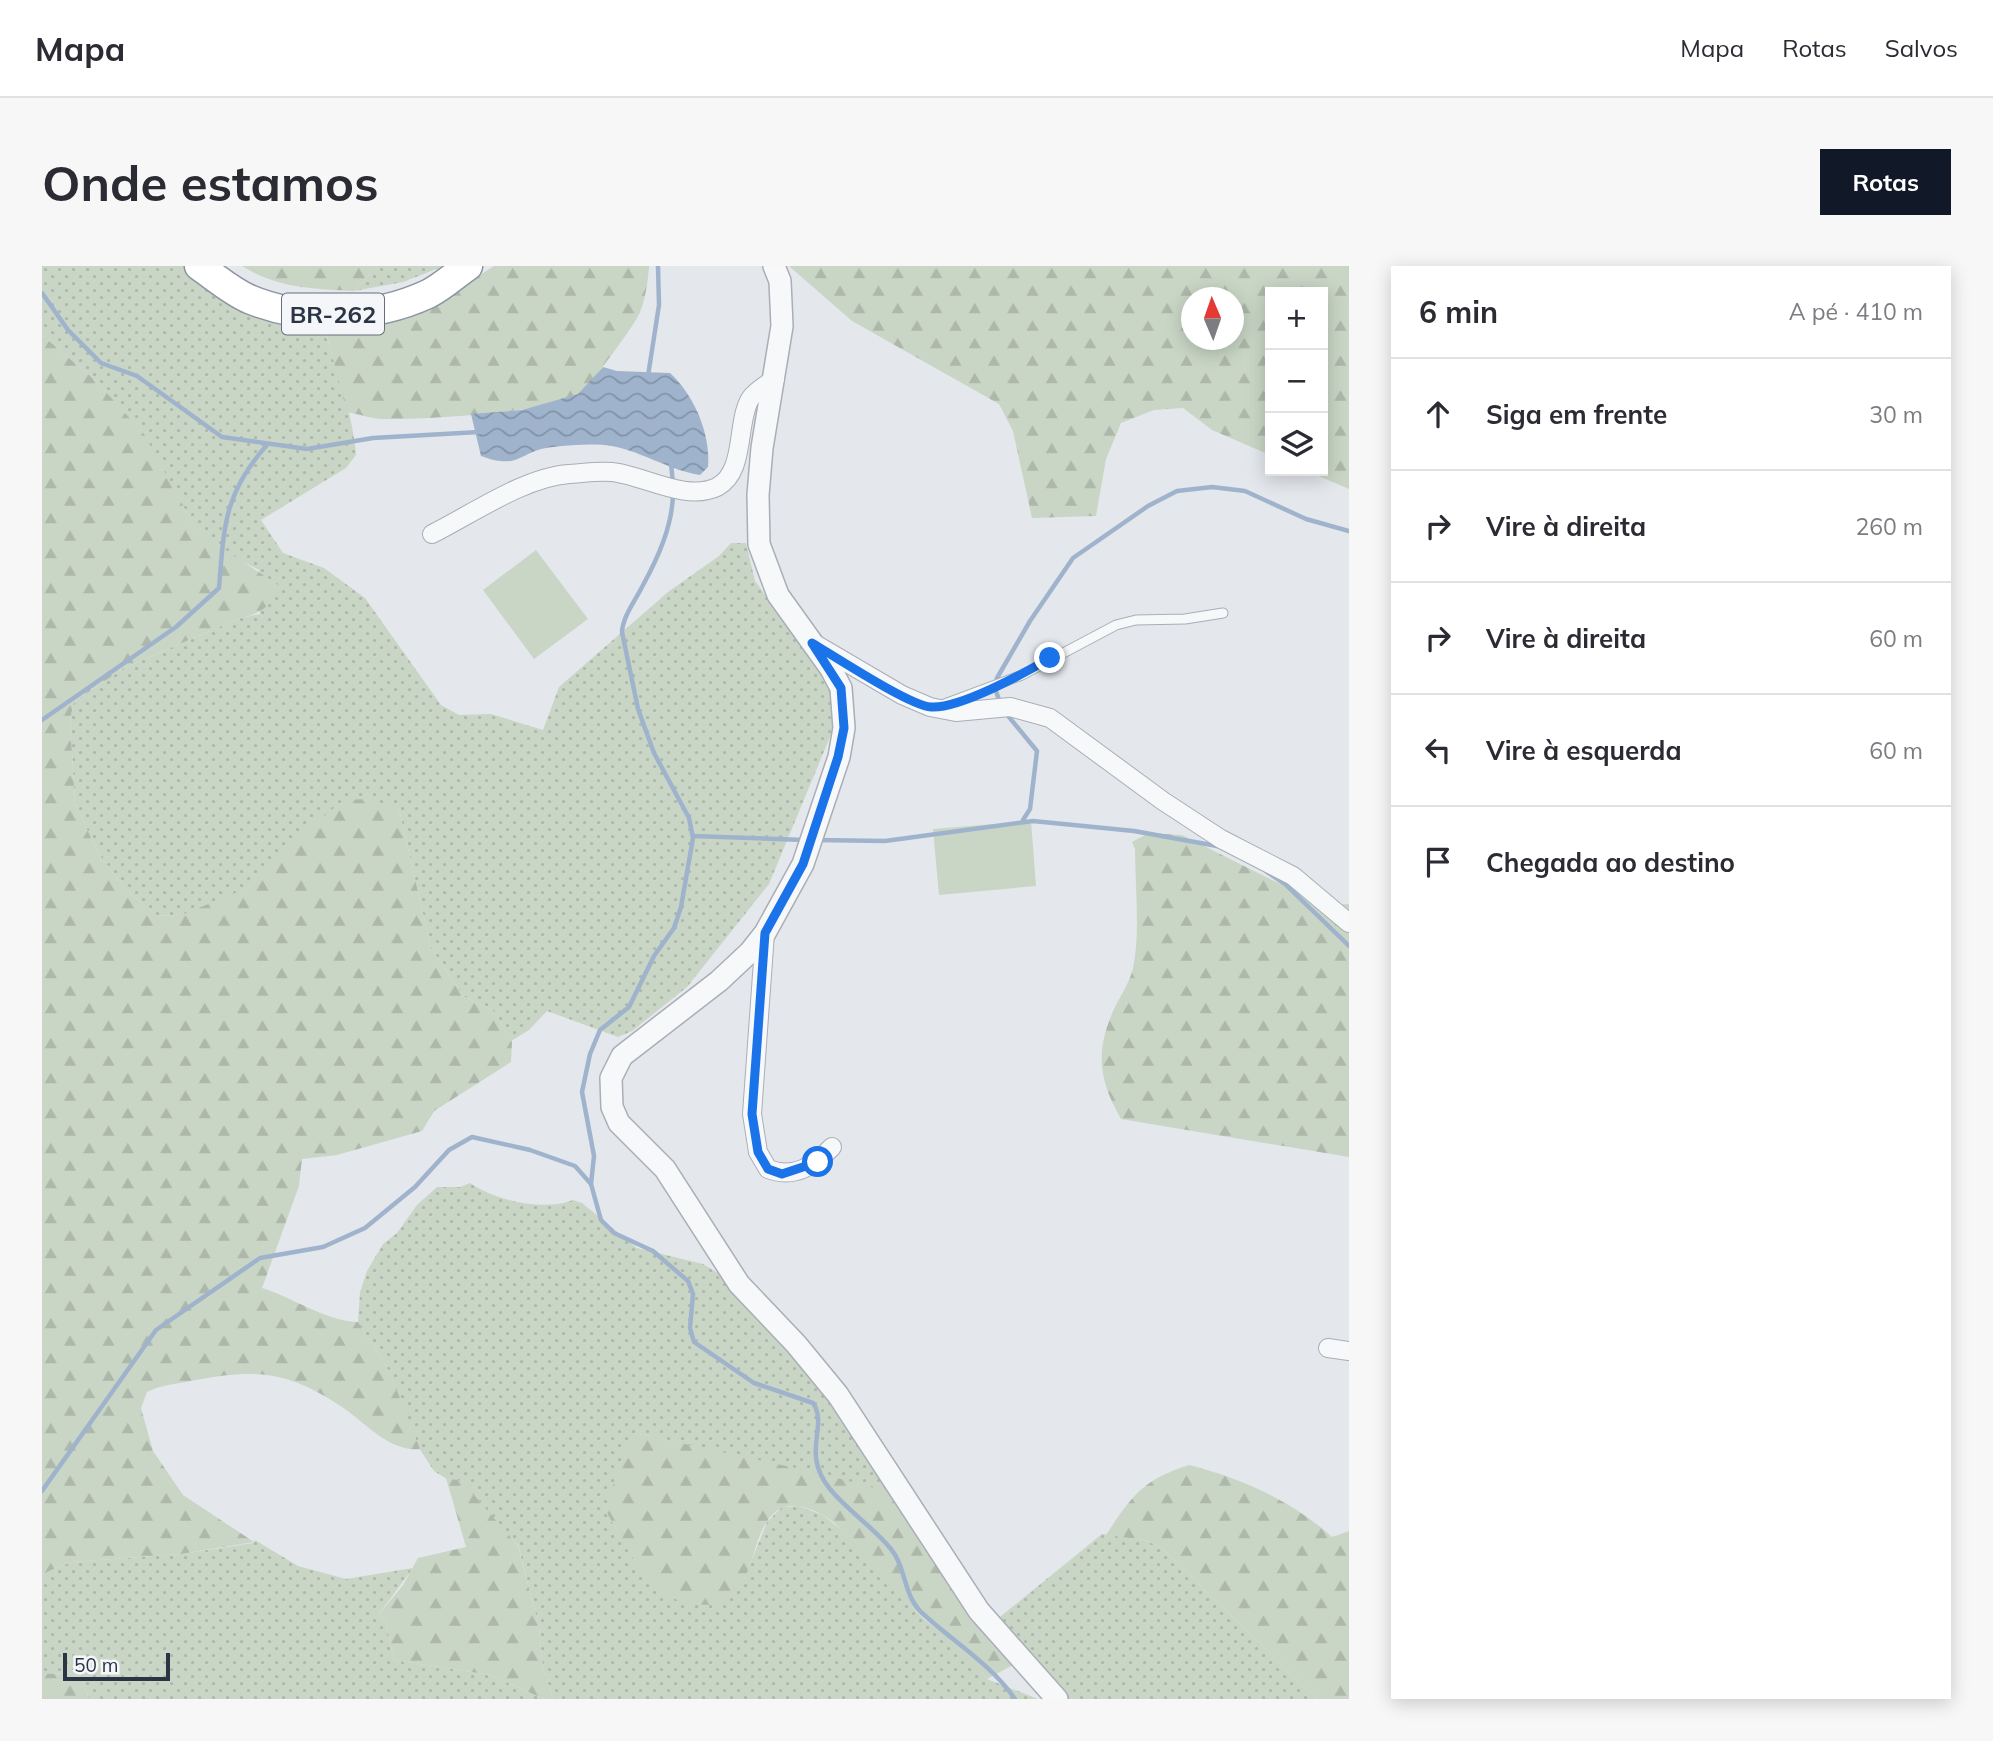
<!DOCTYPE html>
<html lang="pt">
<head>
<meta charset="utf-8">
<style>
  body { margin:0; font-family:Mulish,sans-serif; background:#f7f7f7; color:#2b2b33 }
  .controls { position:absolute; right:21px; top:21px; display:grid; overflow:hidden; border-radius:0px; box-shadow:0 4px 18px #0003 }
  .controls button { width:63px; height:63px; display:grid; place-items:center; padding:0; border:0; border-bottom:2px solid #e1e1e2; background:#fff; color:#2b2b33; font:35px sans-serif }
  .compass { position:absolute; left:1139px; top:21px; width:63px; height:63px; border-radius:50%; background:#fff; box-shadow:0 4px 18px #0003; rotate:358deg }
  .scale { position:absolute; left:21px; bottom:18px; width:107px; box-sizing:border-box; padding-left:7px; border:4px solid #2b3445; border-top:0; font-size:19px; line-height:24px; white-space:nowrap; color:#2b3445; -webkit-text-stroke:5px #f4f6f9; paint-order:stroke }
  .stop { position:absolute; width:21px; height:21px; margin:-16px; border:5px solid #1a73e8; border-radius:50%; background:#fff }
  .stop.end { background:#1a73e8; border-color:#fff; box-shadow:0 2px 7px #0008 }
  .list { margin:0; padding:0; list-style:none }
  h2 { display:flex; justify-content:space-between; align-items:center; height:91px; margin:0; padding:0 28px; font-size:30px }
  h2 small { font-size:23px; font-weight:400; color:#7c7c81 }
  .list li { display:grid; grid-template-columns:46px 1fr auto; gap:21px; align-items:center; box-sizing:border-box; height:112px; padding:0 28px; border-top:2px solid #e1e1e2 }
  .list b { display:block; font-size:26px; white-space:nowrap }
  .list em { font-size:23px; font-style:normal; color:#7c7c81 }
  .icon { flex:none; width:38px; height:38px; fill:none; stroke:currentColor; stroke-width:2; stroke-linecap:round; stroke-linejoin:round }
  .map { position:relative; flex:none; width:1307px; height:1433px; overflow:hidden; border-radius:0px }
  header { display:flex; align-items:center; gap:42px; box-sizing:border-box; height:98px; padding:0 35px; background:#fff; border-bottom:2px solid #e1e1e2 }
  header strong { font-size:33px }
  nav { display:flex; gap:38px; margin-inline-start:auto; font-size:24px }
  .intro { display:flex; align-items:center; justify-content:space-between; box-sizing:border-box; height:168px; padding:0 42px }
  h1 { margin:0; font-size:49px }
  .button { padding:18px 32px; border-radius:0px; background:#111827; color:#fff; font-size:24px; font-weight:700 }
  main { display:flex; gap:42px; padding:0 42px }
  aside { flex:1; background:#fff; border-radius:0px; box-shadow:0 4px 18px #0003 }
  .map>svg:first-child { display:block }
  .grass { fill:url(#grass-dots) }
  .forest { fill:url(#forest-firs); fill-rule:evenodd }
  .pitch { fill:#c9d6c5 }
  .water { fill:url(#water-waves) }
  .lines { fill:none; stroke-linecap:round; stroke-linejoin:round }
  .stream { stroke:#9fb4cc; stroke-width:4.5 }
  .service-casing { stroke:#a9aeb7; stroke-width:11 }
  .minor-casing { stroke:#a9aeb7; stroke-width:20 }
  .tertiary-casing { stroke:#a9aeb7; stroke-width:24 }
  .trunk-casing { stroke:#8b94a3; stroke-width:31 }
  .service { stroke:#f7f8fa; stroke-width:9 }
  .minor { stroke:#f7f8fa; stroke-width:18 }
  .tertiary { stroke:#f7f8fa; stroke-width:21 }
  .trunk { stroke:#fff; stroke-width:28 }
  .route { stroke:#1a73e8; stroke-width:9 }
  .labels { text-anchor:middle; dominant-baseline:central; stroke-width:5; stroke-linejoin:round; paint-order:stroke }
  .shield { fill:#f4f6f9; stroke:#676e7b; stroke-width:2 }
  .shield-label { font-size:24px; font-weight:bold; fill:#2b3445 }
</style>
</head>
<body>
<header>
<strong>Mapa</strong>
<nav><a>Mapa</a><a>Rotas</a><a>Salvos</a></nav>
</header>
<div class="intro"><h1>Onde estamos</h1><a class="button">Rotas</a></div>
<main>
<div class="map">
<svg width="1307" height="1433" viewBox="0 0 1307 1433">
  <defs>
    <pattern id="grass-dots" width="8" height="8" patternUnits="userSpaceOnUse" patternTransform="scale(1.75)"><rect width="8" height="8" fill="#c9d6c5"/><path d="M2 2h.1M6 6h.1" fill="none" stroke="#adb8ab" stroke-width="1.8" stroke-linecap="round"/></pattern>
    <pattern id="forest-firs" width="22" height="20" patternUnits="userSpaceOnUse" patternTransform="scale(1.75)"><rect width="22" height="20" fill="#c9d6c5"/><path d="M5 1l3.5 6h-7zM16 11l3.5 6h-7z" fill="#adb8ab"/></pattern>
    <pattern id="water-waves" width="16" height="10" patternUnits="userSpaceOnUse" patternTransform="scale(1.75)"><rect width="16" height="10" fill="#9fb4cc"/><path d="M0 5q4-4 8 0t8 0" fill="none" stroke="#8293a7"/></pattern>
  </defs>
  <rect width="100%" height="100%" fill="#e4e7ec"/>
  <g class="grass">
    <path d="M 0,0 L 148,0 L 279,51 C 291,94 311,146 314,189 L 304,202 L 219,254 L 241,287 L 282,302 L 323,332 L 399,439 L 417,449 L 449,448 L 501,464 L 517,421 L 626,326 L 677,290 L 689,277 L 704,277 L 713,315 L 753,371 L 785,404 L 793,435 L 790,466 L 727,618 L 645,721 L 590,765 L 576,771 L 505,745 L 487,764 L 469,775 L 453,746 L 421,730 L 389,682 L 357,543 L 233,598 L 208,621 L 174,637 L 137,650 L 114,649 L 84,624 L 56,587 L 33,537 L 28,454 L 32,436 L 82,402 L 198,352 L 218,348 L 217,304 L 188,289 L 155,265 L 101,168 L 54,115 L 0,69 Z"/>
    <path d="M 335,0 L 402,0 L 361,16 L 312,25 Z"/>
    <path d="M 428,917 C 452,934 502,946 531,934 L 540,937 L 595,982 L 661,998 L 689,1015 L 780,1112 L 851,1227 L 597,1168 L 563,1243 L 577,1268 L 702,1313 L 725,1256 L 740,1241 L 757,1240 L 781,1249 L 810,1272 L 835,1308 L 883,1354 L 918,1381 L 945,1413 L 996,1433 L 511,1433 L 501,1403 L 497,1361 L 476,1279 L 410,1216 L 392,1205 L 375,1179 L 348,1107 L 316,1056 L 318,1026 L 325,1005 L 341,978 L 355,967 L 375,939 L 395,921 L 418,921 Z"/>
    <path d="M 1060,1268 L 1103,1274 L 1120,1282 L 1275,1433 L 1023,1433 L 953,1355 Z"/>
    <path d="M 213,1274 L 256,1300 L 304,1313 L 371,1302 L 337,1348 L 344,1356 L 352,1394 L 449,1409 L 502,1433 L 47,1433 L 38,1407 L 0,1408 L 0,1308 L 29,1296 L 139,1288 L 211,1277 Z"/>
  </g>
  <g class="forest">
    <path d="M 200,0 L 335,0 L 312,25 C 271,23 235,22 200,0 Z"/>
    <path d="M 452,0 L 607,0 C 606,15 603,39 595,52 C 587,66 548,120 537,128 C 508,147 379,154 341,153 C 329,153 317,148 305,146 L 280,51 L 409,28 Z"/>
    <path d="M 747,0 L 1307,0 L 1307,223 L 1265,205 L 1281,205 L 1281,26 L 1228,26 L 1228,189 L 1170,164 L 1141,142 L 1112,144 L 1079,157 L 1064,193 L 1054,250 L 990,252 L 971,165 L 957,138 L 810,55 ZM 1150,32 L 1192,32 L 1192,74 L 1150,74 Z"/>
    <path d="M 0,69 L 54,115 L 102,168 L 155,265 L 236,319 C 230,340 219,348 198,352 L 82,402 L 32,436 L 28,454 L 33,537 L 56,587 L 84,624 L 114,649 L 137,650 L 208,621 L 257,570 L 302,534 L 326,533 L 357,543 L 389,682 L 421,730 L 453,746 L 470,776 L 469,796 L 392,845 L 380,865 L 295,889 L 260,893 L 257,920 L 220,1022 C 253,1032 280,1054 316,1056 L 348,1107 L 378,1183 C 347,1186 324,1157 300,1141 C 248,1106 215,1102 154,1114 C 135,1118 122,1118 105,1126 L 99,1142 L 111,1185 L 141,1229 L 212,1276 L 139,1288 L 29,1296 L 0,1308 Z"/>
    <path d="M 1107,567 L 1140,569 L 1232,615 L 1290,639 L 1307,638 L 1307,891 L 1079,853 C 1056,813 1053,784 1073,741 C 1081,725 1089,715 1092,697 C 1098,661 1093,620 1093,583 L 1090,576 Z"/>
    <path d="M 597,1168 L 772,1206 L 863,1230 L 984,1392 L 945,1413 C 913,1374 873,1347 837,1311 C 817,1290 807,1264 781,1249 C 770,1243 752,1236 740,1242 C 716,1253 714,1290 703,1311 C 697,1321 681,1331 672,1339 C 662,1338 648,1340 639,1336 C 599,1317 583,1279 563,1243 L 586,1176 Z"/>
    <path d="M 1147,1199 C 1199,1212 1249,1234 1290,1271 L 1307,1265 L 1307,1433 L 1275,1433 L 1120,1282 L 1103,1274 L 1064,1269 C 1090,1230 1100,1214 1147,1199 Z"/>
    <path d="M 404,1212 L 420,1215 L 476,1280 L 497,1361 L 501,1403 L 511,1433 L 502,1433 L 449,1409 L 352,1394 L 344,1356 L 337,1348 L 361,1319 L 376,1292 L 424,1281 Z"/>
    <path d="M 38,1407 L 47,1433 L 0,1433 L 0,1408 Z"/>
  </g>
  <g class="pitch">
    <path d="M 494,284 L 546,353 L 492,393 L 441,324 Z"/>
    <path d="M 989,555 L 994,620 L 897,629 L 891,563 Z"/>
  </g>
  <path class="water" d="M 561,101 L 575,105 L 628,107 C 652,129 669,168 666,201 L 658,209 C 627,204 601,186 570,180 C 552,177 530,179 511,181 C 477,184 480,205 439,190 L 429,148 L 480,144 L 536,128 Z"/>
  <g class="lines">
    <g class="stream">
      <path d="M 0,27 L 26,64 L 59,97 L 95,110 L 180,171 L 265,183 L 331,172 L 437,166"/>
      <path d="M 606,110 L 617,39 L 616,0"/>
      <path d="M 629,198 L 631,217"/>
      <path d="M 958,437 L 953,422 L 955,412 L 988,355 L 1031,292 L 1106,240 L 1135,225 L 1170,221 L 1203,225 L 1264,253 L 1307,265"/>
      <path d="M 962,445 L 995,485 L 988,543 L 981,554"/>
      <path d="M 0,454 L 134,361 L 177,322 C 182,260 182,227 225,179"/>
      <path d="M 651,570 L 762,574"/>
      <path d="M 774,574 L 843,575 L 991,555 L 1092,565 L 1175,580"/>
      <path d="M 1225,606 L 1243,618 L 1307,680"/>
      <path d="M 549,918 L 552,890 L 540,826 L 548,788 L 558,764 L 587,741 L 612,690 L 632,662 L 639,641 L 651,572 L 647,552 L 612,487 L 596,443 L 580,366 C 581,350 593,335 600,321 C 616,292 631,259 631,226"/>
      <path d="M 0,1225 L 114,1064 L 218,992 L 281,981 L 323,962 L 373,921 L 407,884 L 430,871 L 488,884 L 533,900 L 549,918 L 559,954 L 572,967 L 611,985 L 646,1015 L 651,1028 L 648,1062 L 652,1076 L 712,1117 L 771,1137 C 787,1161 758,1186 788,1223 C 806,1245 831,1261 849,1283 C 864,1301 861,1328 879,1346 C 910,1375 948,1397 973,1433"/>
    </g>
    <g class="service-casing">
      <path id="service" d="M 900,439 L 980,409 L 1074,359 L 1094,354 L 1143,353 L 1181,347"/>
    </g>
    <g class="minor-casing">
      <g id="minor">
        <path d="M 390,268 C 430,248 483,211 527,208 C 541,207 556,205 570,206 C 601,209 644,236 675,221 C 704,206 694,157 708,133 C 713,125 725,118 733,113"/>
        <path d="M 773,378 L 860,429 L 888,441 L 914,446 L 968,441 L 1008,452 L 1121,535 L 1179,573 L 1251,610 L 1307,657"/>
        <path d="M 723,667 L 710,848 L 716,886 L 726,903 C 752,913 772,900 790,881"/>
        <path d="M 1286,1082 L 1307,1085"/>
      </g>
    </g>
    <g class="tertiary-casing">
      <path id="tertiary" d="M 732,0 L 738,15 L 740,60 L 720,182 L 716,229 L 717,278 L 736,329 L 789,403 L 799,422 L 802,462 L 797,491 L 761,598 L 723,667 L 708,686 L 677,715 L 580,790 L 569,812 L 570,841 L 577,857 L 623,903 L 697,1018 L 754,1078 L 796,1129 L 937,1345 L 1015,1433"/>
    </g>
    <g class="trunk-casing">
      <path id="trunk" d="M 157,0 C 173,11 189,25 207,33 C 262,56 332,53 386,28 C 400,21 413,9 426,0"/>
    </g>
    <use href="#service" class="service"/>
    <use href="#minor" class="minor"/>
    <use href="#tertiary" class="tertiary"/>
    <use href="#trunk" class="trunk"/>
  </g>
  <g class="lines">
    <path class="route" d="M 776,896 L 740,908 L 726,903 L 716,886 L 710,848 L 723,667 L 761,598 L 796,491 L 802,462 L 799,422 L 770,377 C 792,390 868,440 889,441 C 917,443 983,407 1008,392"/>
  </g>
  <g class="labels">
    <rect class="shield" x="240" y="27.5" width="102" height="41" rx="5"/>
    <g class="shield-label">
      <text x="291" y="48">BR-262</text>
    </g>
  </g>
</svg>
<div class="controls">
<button>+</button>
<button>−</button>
<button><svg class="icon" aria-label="layers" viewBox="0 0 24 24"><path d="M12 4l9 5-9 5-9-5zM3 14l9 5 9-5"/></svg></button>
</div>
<svg class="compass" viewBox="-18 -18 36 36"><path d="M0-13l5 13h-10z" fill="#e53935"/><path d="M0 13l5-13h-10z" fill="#7c7c81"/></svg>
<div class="scale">50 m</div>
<div class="stop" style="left:776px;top:896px"></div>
<div class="stop end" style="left:1008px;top:392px"></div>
</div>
<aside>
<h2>6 min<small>A pé · 410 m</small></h2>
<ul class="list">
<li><svg class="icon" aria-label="ahead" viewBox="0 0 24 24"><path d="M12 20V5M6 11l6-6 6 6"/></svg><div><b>Siga em frente</b></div><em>30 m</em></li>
<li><svg class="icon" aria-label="right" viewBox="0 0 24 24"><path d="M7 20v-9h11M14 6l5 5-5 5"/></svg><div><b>Vire à direita</b></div><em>260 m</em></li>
<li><svg class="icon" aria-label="right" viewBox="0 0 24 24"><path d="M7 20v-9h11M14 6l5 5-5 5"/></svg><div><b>Vire à direita</b></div><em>60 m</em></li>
<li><svg class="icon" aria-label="left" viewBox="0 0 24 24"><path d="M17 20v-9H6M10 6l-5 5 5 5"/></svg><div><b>Vire à esquerda</b></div><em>60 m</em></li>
<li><svg class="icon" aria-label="arrive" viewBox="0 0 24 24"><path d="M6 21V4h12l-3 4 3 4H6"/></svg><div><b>Chegada ao destino</b></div></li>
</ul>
</aside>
</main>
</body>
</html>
